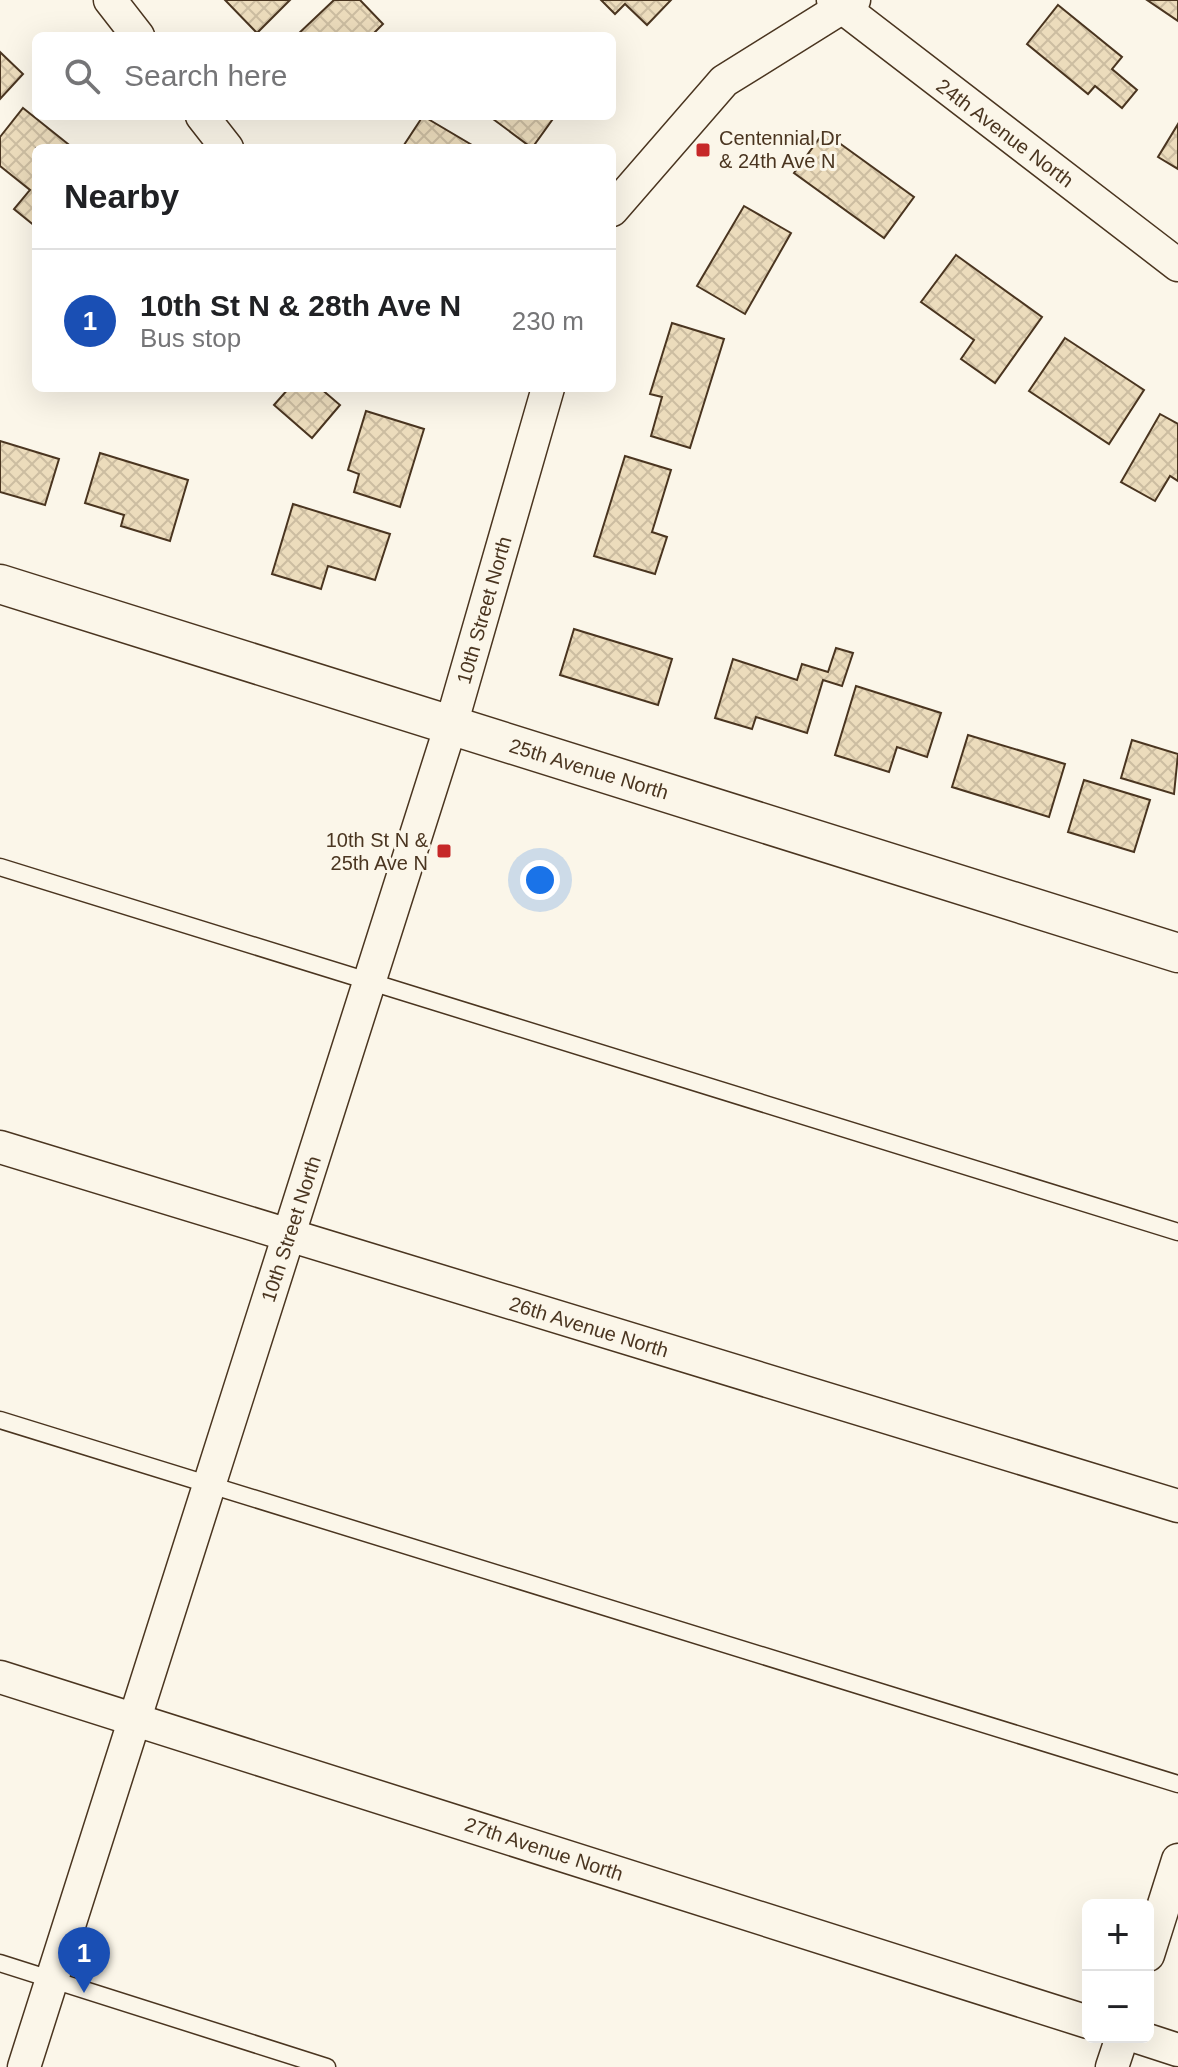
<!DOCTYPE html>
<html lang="en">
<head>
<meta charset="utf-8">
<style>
  body { margin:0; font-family:Arial,sans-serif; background:#f2f2f2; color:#202124 }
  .controls { position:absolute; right:24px; bottom:24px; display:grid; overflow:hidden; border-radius:12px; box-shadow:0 8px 32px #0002 }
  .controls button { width:72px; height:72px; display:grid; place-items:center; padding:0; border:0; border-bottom:2px solid #e0e0e0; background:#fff; color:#202124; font:40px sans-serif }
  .you { position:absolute; left:540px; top:880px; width:28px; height:28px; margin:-20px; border:6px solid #fff; border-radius:50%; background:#1a73e8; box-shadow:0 0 0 12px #1a73e833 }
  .badge { display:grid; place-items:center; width:52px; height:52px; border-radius:50%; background:#1a73e8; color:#fff; font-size:26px; font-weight:700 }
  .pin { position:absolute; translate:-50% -66px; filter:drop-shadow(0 2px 4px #0008) }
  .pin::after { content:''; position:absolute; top:42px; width:28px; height:24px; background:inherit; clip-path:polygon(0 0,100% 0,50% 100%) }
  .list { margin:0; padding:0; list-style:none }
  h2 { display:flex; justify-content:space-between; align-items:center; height:104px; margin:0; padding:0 32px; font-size:34px }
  h2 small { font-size:26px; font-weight:400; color:#757577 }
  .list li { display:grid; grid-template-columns:52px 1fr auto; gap:24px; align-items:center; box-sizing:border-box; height:144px; padding:0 32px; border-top:2px solid #e0e0e0 }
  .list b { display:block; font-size:30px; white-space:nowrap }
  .list p { margin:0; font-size:26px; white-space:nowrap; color:#757577 }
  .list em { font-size:26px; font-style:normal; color:#757577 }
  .icon { flex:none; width:44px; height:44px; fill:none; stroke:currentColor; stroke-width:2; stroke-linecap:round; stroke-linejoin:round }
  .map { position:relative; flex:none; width:1178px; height:2067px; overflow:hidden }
  .search { position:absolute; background:#fff; box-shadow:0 8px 32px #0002; left:32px; top:32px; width:584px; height:88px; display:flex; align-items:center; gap:20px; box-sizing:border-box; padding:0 28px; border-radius:12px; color:#757577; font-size:30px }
  .panel { position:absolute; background:#fff; box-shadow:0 8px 32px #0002; left:32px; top:144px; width:584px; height:248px; border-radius:12px }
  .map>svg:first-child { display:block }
  .building { fill:url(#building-cross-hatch); stroke:#4a3520; stroke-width:2 }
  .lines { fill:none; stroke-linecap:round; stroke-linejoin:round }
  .service-casing { stroke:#4a3520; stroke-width:19 }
  .minor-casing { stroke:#4a3520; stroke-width:35 }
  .tertiary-casing { stroke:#4a3520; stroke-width:41 }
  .service { stroke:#fbf6e9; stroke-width:16 }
  .minor { stroke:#fbf6e9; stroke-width:32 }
  .tertiary { stroke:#fbf6e9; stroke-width:38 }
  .poi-dot { fill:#c62828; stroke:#fbf6e9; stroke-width:3 }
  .labels { text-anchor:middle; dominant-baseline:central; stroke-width:6; stroke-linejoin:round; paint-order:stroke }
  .street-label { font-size:20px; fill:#4a3520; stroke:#fbf6e9 }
  .poi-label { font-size:20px; fill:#4a3520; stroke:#fbf6e9; text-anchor:start }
</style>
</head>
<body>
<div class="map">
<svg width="1178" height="2067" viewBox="0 0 1178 2067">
  <defs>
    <pattern id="building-cross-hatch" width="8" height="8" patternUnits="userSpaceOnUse" patternTransform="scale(2)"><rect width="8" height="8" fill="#ecdcbc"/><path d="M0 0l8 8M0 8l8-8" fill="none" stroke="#ccbda1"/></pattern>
  </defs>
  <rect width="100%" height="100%" fill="#fbf6e9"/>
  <g class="building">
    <path d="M 225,0 L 290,0 L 257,33 Z"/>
    <path d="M 334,0 L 360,0 L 383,24 L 371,36 L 296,36 Z"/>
    <path d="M 601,0 L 671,0 L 647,25 L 625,4 L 615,14 Z"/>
    <path d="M 1147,0 L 1178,0 L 1178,21 Z"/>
    <path d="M 1058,5 L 1122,57 L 1112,69 L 1137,90 L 1122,108 L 1095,86 L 1088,94 L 1027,44 Z"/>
    <path d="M 0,52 L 23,74 L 0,99 Z"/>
    <path d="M 23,108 L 73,148 L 36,148 L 36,227 L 14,209 L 30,190 L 0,166 L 0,137 Z"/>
    <path d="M 423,116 L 477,148 L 402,148 Z"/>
    <path d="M 489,116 L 555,116 L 532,148 Z"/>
    <path d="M 1178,124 L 1178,169 L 1158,157 Z"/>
    <path d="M 824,132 L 914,197 L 884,238 L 794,173 Z"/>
    <path d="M 744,206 L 791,233 L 745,314 L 697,286 Z"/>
    <path d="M 956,255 L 1042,317 L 995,383 L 961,359 L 974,340 L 921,302 Z"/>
    <path d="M 672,323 L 724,339 L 690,448 L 651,436 L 662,397 L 650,394 Z"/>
    <path d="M 1065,338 L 1144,390 L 1109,444 L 1029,391 Z"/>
    <path d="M 289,388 L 320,388 L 340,405 L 312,438 L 274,405 Z"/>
    <path d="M 366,411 L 424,429 L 400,507 L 354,492 L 359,474 L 348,470 Z"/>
    <path d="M 1160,414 L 1178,424 L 1178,481 L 1170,476 L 1155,501 L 1121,482 Z"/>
    <path d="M 0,441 L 59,459 L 45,505 L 0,492 Z"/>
    <path d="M 100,453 L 188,480 L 170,541 L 121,526 L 124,515 L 85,503 Z"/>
    <path d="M 625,456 L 671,470 L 652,532 L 667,537 L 655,574 L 594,556 Z"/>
    <path d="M 293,504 L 390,534 L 375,580 L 328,566 L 321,589 L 272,574 Z"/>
    <path d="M 574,629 L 672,659 L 658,705 L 560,675 Z"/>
    <path d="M 836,648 L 853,653 L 842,686 L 823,680 L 807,733 L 756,717 L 752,729 L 715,718 L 733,659 L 797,680 L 802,664 L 828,672 Z"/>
    <path d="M 856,686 L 941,713 L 927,757 L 897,747 L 889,772 L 835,755 Z"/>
    <path d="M 968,735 L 1065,764 L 1049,817 L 952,787 Z"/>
    <path d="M 1132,740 L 1178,754 L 1174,794 L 1121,778 Z"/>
    <path d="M 1084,780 L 1150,800 L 1134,852 L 1068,832 Z"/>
  </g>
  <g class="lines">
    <g class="service-casing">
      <g id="service">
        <path d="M 0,867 L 1178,1232"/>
        <path d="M 0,1420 L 1178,1784"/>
        <path d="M 0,1963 L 327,2067"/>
      </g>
    </g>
    <g class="minor-casing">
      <g id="minor">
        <path d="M 110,0 L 138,36"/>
        <path d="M 833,0 L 1178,265"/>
        <path d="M 202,116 L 227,148"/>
        <path d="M 612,210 L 724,81 L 854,0"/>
        <path d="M 0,1147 L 1178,1506"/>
        <path d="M 0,1677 L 1088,2022"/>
        <path d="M 1148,1955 L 1178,1860"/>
        <path d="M 1138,2037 L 1178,2050"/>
        <path d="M 24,2067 L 451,725 L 548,388"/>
        <path d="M 1112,2067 L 1122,2037"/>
      </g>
    </g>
    <g class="tertiary-casing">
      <path id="tertiary" d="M 0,584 L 1178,953"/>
    </g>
    <use href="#service" class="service"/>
    <use href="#minor" class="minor"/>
    <use href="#tertiary" class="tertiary"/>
  </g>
  <g class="poi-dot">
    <rect x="695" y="142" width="16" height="16" rx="4"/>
    <rect x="436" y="843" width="16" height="16" rx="4"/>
  </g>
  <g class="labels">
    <g class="street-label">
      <text transform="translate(1005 133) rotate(37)">24th Avenue North</text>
      <text transform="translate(484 610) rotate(-74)">10th Street North</text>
      <text transform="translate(589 769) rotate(17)">25th Avenue North</text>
      <text transform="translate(291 1229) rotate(-72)">10th Street North</text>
      <text transform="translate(589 1327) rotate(17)">26th Avenue North</text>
      <text transform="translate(544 1849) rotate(18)">27th Avenue North</text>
    </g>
    <g class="poi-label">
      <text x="719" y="138">Centennial Dr<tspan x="719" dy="23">&amp; 24th Ave N</tspan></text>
      <text x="428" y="840" text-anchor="end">10th St N &amp;<tspan x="428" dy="23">25th Ave N</tspan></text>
    </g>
  </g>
</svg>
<div class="controls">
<button>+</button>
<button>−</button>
</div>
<div class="you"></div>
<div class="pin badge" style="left:84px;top:1993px;background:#1a4fb4">1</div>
<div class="search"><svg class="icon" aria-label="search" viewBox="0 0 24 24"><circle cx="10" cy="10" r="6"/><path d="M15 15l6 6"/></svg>Search here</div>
<section class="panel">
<h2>Nearby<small></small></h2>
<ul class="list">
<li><span class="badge" style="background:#1a4fb4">1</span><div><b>10th St N &amp; 28th Ave N</b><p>Bus stop</p></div><em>230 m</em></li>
</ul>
</section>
</div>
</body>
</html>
